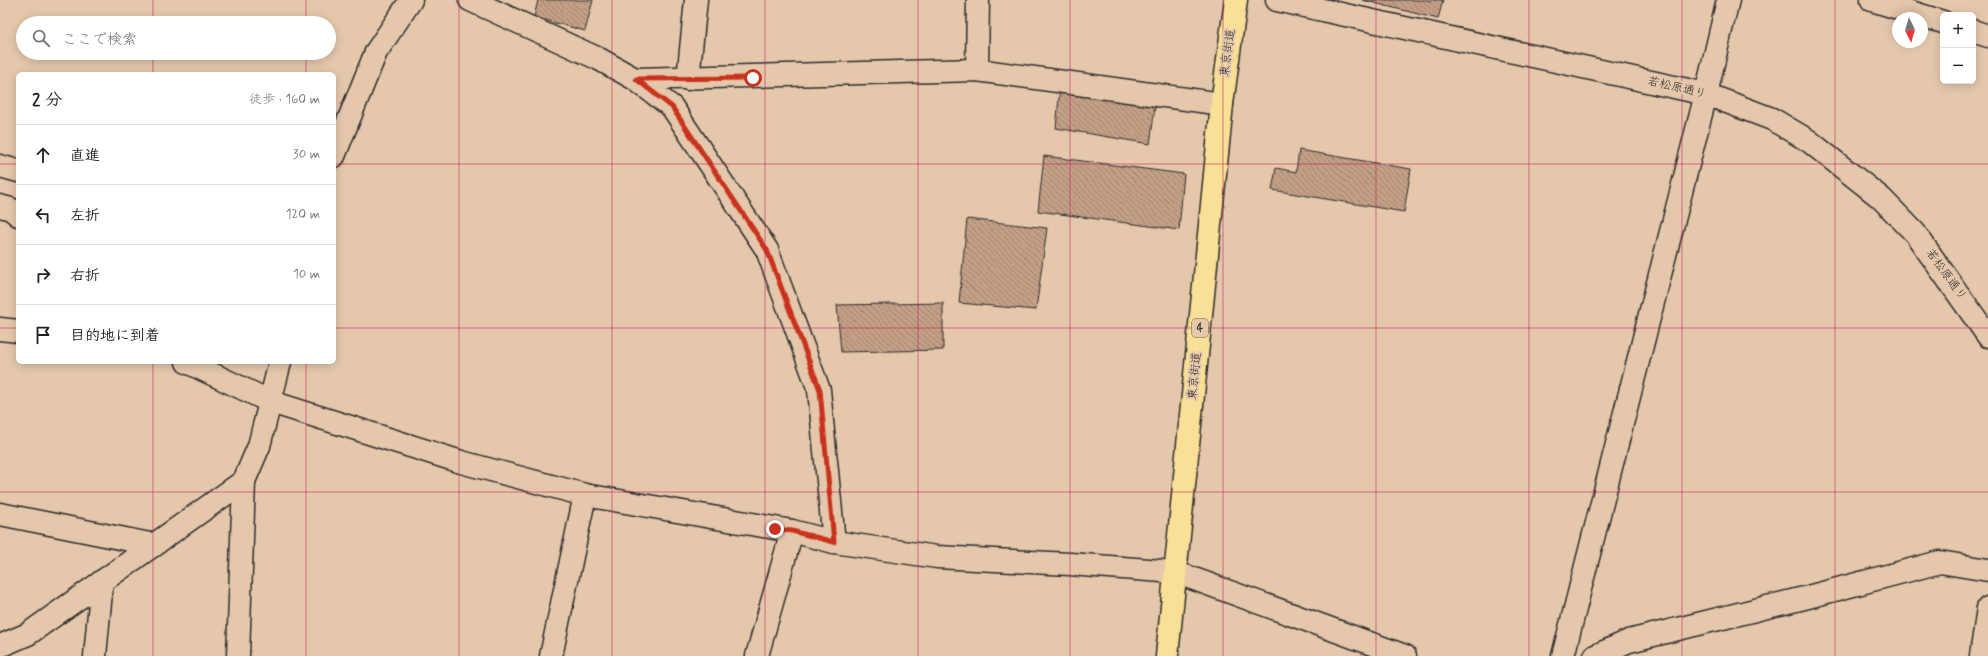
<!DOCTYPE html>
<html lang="ja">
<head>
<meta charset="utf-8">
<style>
  body { margin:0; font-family:Mynerve,"Klee One",sans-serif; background:#f2f2f2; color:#202124 }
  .controls { position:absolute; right:12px; top:12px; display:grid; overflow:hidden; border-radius:6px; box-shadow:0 2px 10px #0003 }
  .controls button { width:36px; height:36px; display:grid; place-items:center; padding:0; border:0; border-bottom:1px solid #e0e0e0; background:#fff; color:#202124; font:20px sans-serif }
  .compass { position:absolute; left:1892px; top:12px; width:36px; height:36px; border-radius:50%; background:#fff; box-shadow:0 2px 10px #0003; rotate:175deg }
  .stop { position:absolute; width:12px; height:12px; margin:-9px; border:3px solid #c8321e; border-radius:50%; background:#fff }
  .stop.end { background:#c8321e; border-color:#fff; box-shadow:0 1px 4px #0008 }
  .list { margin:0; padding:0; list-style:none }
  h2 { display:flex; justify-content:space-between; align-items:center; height:52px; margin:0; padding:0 16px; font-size:17px }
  h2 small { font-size:13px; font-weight:400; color:#757577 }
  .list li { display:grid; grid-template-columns:26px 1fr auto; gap:12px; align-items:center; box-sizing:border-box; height:60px; padding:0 16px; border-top:1px solid #e0e0e0 }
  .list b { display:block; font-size:15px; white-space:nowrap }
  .list em { font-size:13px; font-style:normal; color:#757577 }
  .icon { flex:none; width:22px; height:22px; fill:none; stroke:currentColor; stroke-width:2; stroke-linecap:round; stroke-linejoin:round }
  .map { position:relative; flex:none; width:1988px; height:656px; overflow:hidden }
  .search { position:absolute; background:#fff; box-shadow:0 2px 10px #0003; left:16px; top:16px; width:320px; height:44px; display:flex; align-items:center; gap:10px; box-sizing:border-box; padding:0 14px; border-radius:22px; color:#757577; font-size:15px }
  .panel { position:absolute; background:#fff; box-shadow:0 2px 10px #0003; left:16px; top:72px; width:320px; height:292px; border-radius:6px }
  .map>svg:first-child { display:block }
  .building { fill:url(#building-back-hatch); stroke:#2b2b2b }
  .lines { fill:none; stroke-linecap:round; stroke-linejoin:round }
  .minor-casing { stroke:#2b2b2b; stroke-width:25 }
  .highway-casing { stroke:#2b2b2b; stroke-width:25 }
  .minor { stroke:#e5c8ac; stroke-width:22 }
  .highway { stroke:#fadf96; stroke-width:22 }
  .route { stroke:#c8321e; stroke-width:5 }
  .grid { fill:none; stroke:#c2185b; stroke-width:1; stroke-opacity:0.55 }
  .labels { text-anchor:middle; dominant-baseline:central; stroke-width:4; stroke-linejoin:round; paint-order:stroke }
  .shield { fill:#e5c8ac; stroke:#635a52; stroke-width:1 }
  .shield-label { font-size:11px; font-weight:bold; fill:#2b2b2b }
  .street-label { font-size:12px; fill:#2b2b2b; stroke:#e5c8ac }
</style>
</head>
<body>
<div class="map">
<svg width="1988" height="656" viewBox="0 0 1988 656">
  <defs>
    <pattern id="building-back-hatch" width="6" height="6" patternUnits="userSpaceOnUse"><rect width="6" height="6" fill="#c39f86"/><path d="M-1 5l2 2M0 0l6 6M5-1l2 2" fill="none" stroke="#9f826e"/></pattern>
  </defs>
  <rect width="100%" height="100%" fill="#e5c8ac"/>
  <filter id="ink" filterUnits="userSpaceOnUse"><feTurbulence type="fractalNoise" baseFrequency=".025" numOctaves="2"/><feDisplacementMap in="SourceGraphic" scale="8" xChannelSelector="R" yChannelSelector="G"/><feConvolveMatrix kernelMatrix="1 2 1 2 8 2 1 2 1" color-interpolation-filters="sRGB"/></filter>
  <g filter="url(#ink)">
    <g class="building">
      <path d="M 538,0 L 593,0 L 585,31 L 534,17 Z"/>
      <path d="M 1362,0 L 1443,0 L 1438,19 Z"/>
      <path d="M 1060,87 L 1156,100 L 1150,144 L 1056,128 Z"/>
      <path d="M 1299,150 L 1411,169 L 1404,212 L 1272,190 L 1276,168 L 1296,172 Z"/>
      <path d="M 1044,156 L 1184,174 L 1179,230 L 1038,211 Z"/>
      <path d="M 967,219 L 1047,228 L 1036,310 L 959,303 Z"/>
      <path d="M 943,303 L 943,350 L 841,352 L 837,305 Z"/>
    </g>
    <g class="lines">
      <g class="minor-casing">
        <g id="minor">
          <path d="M 470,0 L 599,59 L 635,79 L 672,107 L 767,250 L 819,390 L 834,542"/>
          <path d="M 1277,0 L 1706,94 L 1772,119 L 1809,141 L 1881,198 L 1915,233 L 1988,336"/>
          <path d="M 1872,0 L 1943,22"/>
          <path d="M 1973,31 L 1988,36"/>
          <path d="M 977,70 L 978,0"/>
          <path d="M 635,79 L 977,70 L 1222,104"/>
          <path d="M 688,79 L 696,0"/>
          <path d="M 334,156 L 376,52 L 411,0"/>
          <path d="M 0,166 L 18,171"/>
          <path d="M 0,206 L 11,209 L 18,215"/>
          <path d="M 0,329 L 18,331"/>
          <path d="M 187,362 L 271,402 L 461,462 L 585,495 L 792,531 L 834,542 L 937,557 L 1070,564 L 1175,572 L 1405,656"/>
          <path d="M 0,514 L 155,545"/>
          <path d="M 0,646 L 28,634 L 244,481 L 259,446 L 280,362"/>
          <path d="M 95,656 L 102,581"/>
          <path d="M 238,656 L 244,481"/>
          <path d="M 551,656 L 585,495"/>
          <path d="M 757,656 L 792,531"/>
          <path d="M 1563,656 L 1706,94 L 1728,0"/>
          <path d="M 1595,656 L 1629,641 L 1804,598 L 1940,562 L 1988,570"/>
          <path d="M 1981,656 L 1988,608"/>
        </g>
      </g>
      <g class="highway-casing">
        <path id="highway" d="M 1167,656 L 1222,104 L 1236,0"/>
      </g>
      <use href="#minor" class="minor"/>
      <use href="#highway" class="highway"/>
    </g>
  </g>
  <g class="lines" filter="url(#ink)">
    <path class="route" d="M 753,78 L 636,79 L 672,107 L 767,250 L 820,390 L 834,542 L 792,531 L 775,529"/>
  </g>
  <path class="grid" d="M 153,0 L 153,23M 306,0 L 306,23M 459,0 L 459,656M 612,0 L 612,656M 765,0 L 765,656M 918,0 L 918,656M 1070,0 L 1070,656M 1223,0 L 1223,656M 1376,0 L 1376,656M 1529,0 L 1529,656M 1682,0 L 1682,656M 1835,0 L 1835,656M 153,53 L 153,74M 306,53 L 306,74M 0,164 L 18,164M 334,164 L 1988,164M 0,328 L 18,328M 334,328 L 1988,328M 153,362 L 153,656M 306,362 L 306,656M 0,492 L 1988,492"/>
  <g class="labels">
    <rect class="shield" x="1192" y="319" width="16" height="18" rx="3"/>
    <g class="shield-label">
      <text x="1200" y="328">4</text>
    </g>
    <g class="street-label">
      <text transform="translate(1228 53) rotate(-82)">東京街道</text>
      <text transform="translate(1677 88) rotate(13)">若松原通り</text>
      <text transform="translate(1946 275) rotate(54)">若松原通り</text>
      <text transform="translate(1195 376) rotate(-84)">東京街道</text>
    </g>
  </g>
</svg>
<div class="controls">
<button>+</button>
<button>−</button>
</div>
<svg class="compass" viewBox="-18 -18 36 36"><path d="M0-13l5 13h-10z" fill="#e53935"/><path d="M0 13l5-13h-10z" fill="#757577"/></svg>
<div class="stop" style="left:753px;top:78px"></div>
<div class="stop end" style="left:775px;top:529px"></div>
<div class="search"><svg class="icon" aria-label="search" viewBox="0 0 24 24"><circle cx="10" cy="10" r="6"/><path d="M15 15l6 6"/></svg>ここで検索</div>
<section class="panel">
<h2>2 分<small>徒歩 · 160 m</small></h2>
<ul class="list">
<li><svg class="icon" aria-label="ahead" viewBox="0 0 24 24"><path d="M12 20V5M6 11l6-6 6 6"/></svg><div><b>直進</b></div><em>30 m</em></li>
<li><svg class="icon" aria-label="left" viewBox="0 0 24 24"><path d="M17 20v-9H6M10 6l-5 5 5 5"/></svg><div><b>左折</b></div><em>120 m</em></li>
<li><svg class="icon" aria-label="right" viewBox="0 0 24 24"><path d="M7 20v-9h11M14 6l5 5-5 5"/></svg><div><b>右折</b></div><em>10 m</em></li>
<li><svg class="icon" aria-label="arrive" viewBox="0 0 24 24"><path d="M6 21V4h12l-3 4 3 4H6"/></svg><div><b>目的地に到着</b></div></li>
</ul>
</section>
</div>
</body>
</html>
